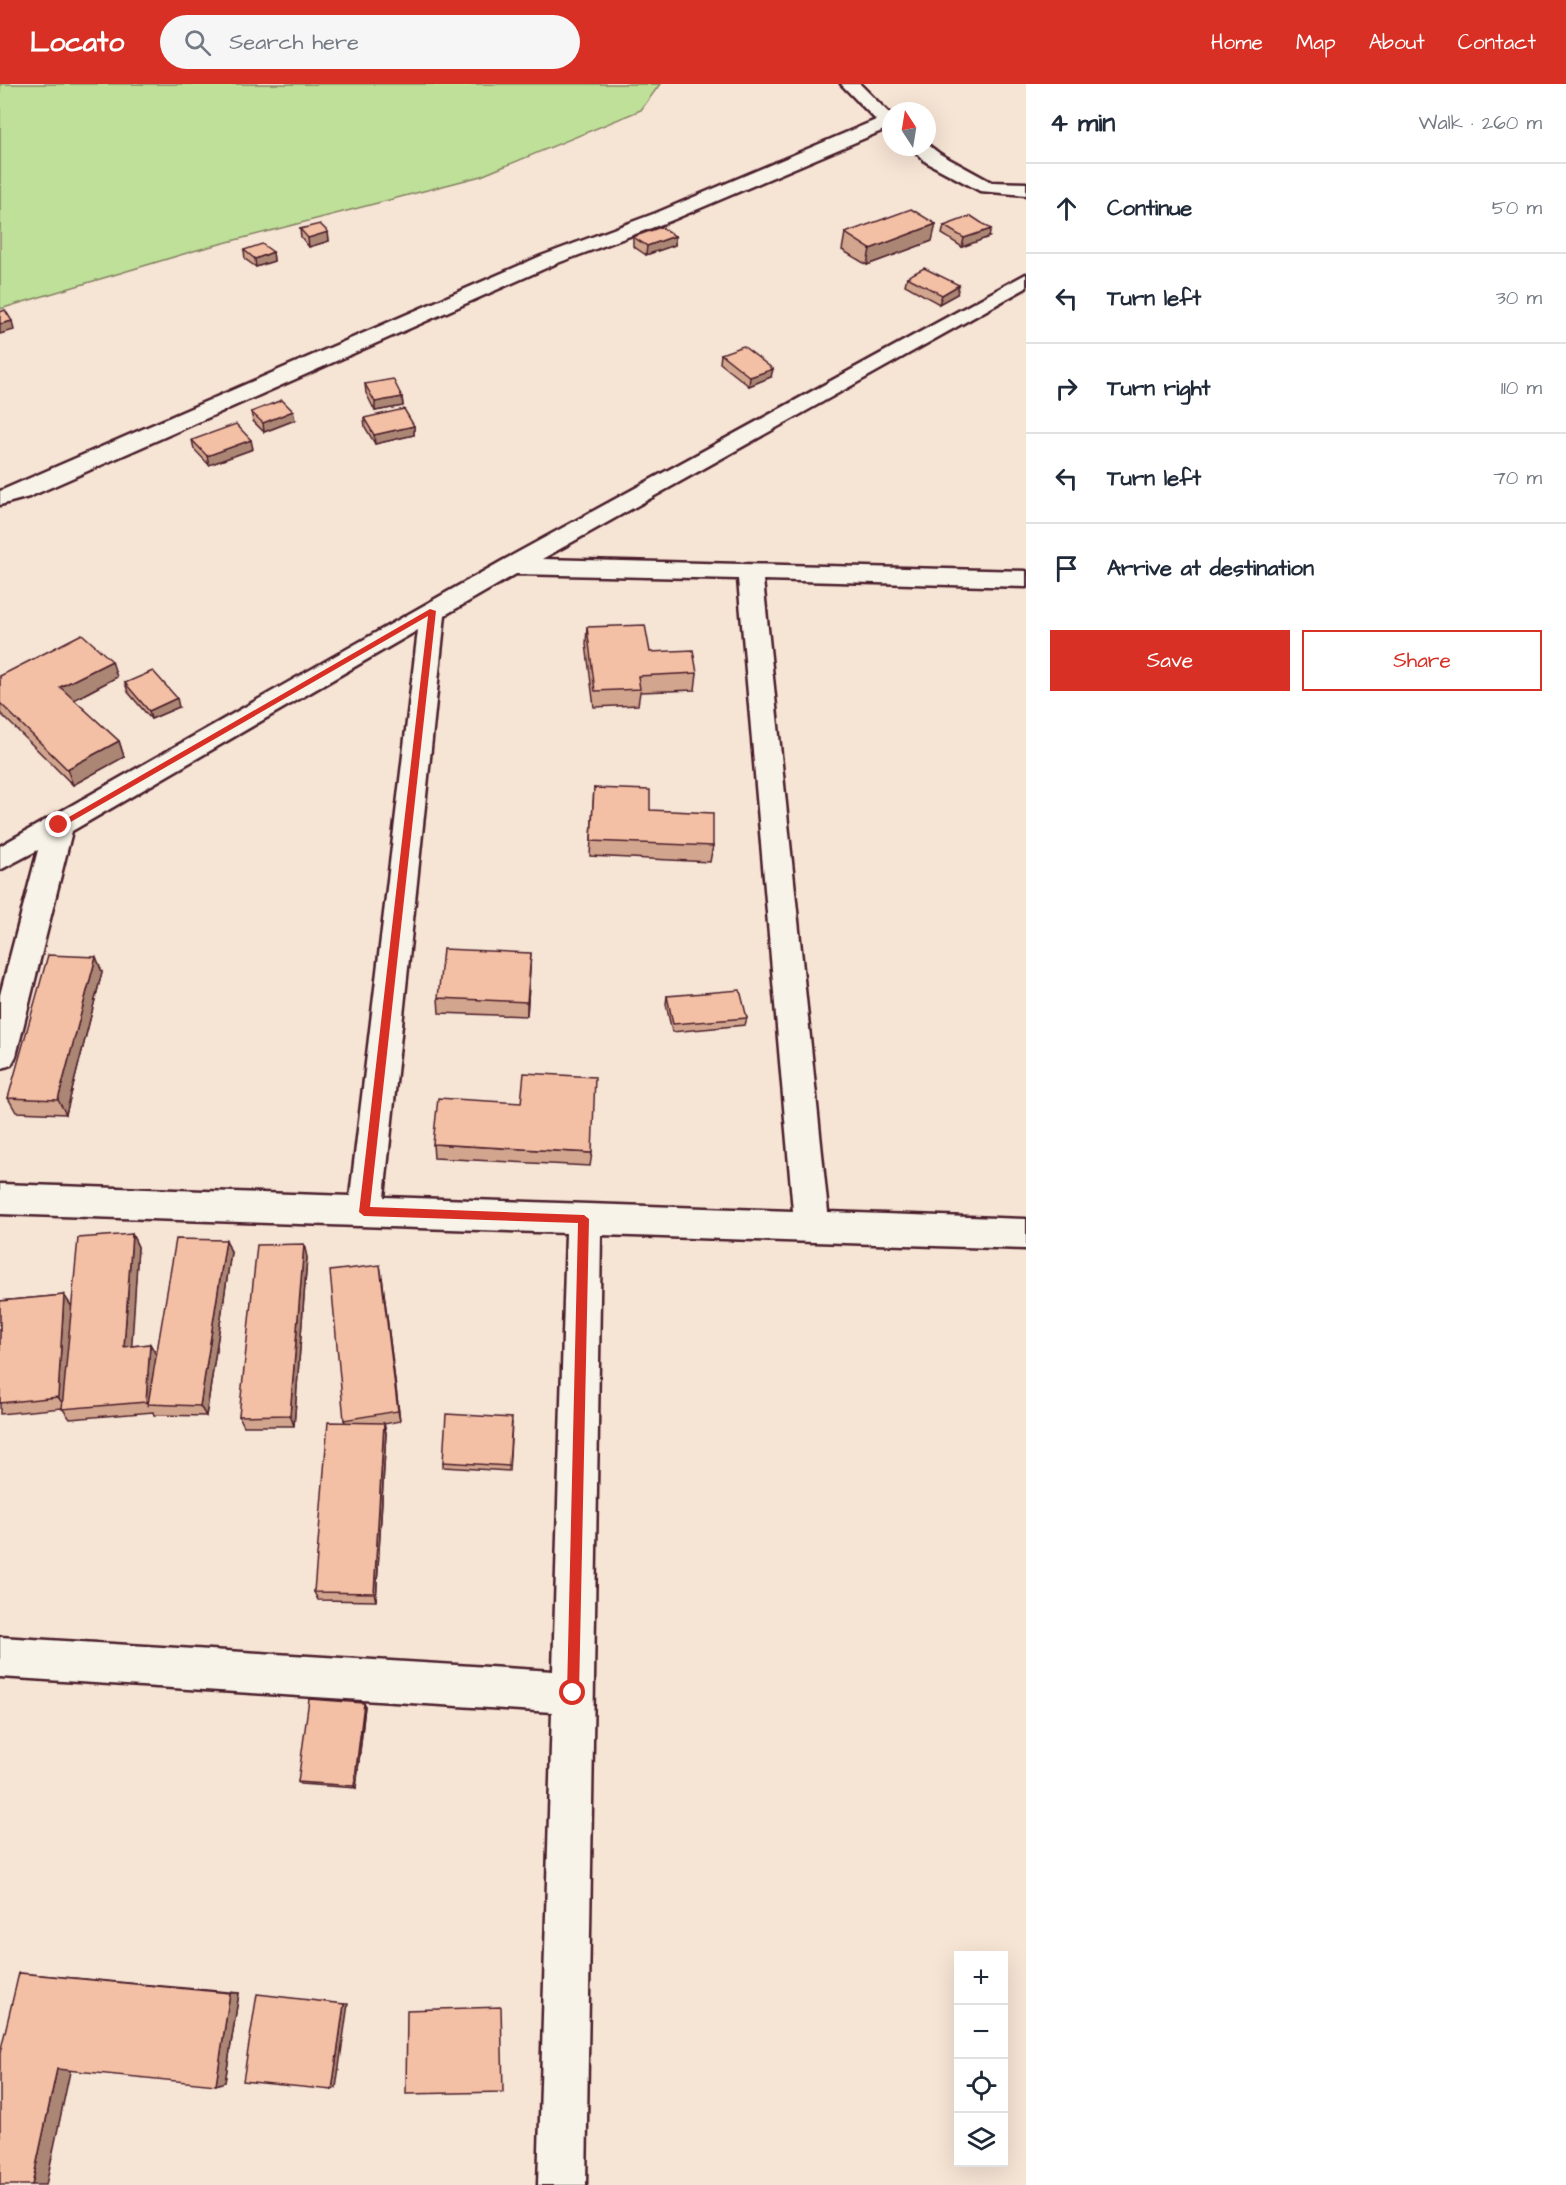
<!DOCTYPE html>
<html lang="en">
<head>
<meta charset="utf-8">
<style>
  body { margin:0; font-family:"Architects Daughter",sans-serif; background:#f6f6f7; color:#1f2937 }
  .controls { position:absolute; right:18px; bottom:18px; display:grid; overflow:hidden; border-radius:0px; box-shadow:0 6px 24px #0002 }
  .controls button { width:54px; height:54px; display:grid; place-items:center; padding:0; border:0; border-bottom:2px solid #e0e1e3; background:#fff; color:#1f2937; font:30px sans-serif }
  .compass { position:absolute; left:882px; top:18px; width:54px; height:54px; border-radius:50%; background:#fff; box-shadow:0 6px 24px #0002; rotate:348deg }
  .stop { position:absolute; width:18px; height:18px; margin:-14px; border:4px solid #d93025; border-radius:50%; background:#fff }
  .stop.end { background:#d93025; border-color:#fff; box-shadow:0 2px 6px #0008 }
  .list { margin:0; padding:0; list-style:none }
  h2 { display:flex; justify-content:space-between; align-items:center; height:78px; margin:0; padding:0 24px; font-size:26px }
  h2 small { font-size:20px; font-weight:400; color:#747a83 }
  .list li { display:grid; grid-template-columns:39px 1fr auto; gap:18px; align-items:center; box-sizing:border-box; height:90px; padding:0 24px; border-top:2px solid #e0e1e3 }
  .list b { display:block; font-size:22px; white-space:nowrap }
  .list em { font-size:20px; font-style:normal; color:#747a83 }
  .actions { display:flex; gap:12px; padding:18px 24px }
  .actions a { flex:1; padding:14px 0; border:2px solid #d93025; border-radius:0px; text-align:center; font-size:21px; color:#d93025 }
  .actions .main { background:#d93025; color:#fff }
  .icon { flex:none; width:33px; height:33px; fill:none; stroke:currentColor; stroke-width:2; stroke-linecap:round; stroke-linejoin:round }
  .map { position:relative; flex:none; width:1026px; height:2101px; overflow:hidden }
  header { display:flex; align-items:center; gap:36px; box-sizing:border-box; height:84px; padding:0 30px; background:#d93025; color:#fff }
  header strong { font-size:28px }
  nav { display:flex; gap:33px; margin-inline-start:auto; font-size:21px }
  .search { width:420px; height:54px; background:#f6f6f7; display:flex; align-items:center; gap:15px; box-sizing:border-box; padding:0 21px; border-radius:33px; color:#747a83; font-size:22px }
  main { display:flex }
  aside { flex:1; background:#fff }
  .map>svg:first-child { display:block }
  .green { fill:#bfe099; stroke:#848062; stroke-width:1.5 }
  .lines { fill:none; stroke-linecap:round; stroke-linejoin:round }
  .street-casing { stroke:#4a1f2b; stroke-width:5 }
  .secondary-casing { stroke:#4a1f2b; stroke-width:5 }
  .street { fill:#f7f3e8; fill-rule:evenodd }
  .secondary { fill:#f7f3e8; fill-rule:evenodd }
  .wall { fill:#d2a58e; stroke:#4a1f2b; stroke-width:1.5 }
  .shaded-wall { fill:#ab8674; stroke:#4a1f2b; stroke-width:1.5 }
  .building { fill:#f4c0a5; stroke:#4a1f2b; stroke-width:1.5 }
  .route { fill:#d93025 }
</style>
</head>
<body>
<header>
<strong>Locato</strong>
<div class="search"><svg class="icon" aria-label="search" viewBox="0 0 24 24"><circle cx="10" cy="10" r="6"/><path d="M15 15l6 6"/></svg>Search here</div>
<nav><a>Home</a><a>Map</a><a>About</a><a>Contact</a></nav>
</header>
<main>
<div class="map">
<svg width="1026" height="2101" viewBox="0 0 1026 2101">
  <rect width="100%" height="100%" fill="#f6e4d4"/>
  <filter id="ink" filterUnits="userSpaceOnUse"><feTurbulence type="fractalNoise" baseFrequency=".0167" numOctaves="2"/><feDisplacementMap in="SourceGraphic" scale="12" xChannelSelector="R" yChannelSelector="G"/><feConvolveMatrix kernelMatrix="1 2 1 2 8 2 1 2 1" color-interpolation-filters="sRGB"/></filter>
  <g filter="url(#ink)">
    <path class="green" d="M 0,0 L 660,0 L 641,26 L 481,92 L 197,166 L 0,225 Z"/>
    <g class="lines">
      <g class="street-casing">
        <g id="street">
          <path d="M 927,60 L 940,70 L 991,98 L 1026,99 L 1026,111 L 980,107 L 926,78 L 910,63 L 927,63 Z"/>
          <path d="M 1026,190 L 1026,204 L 542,475 L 1026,487 L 1026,503 L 763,496 L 828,1128 L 1026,1135 L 1026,1165 L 601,1151 L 586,2101 L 538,2101 L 552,1628 L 0,1593 L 0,1553 L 553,1587 L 566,1149 L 0,1130 L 0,1100 L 350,1112 L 418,546 L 72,747 L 16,972 L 11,981 L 0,985 L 0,911 L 38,766 L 0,786 L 0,762 L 502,477 ZM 516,490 L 738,495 L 793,1127 L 384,1113 L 445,531 Z"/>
        </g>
      </g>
      <g class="secondary-casing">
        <path id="secondary" d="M 841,0 L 860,0 L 891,31 L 891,43 L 670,137 L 555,180 L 29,413 L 0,421 L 0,407 L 541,172 L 656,129 L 876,36 Z"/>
      </g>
      <use href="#street" class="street"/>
      <use href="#secondary" class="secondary"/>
    </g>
    <g class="wall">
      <path d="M 944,142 L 989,153 L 962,163 L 942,150 Z"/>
      <path d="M 300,145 L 328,148 L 329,157 L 309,163 L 301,153 Z"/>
      <path d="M 845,149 L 932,157 L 867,181 L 842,166 Z"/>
      <path d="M 675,152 L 675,161 L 646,171 L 633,162 L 633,153 Z"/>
      <path d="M 244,166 L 273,168 L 274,177 L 256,183 L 245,175 Z"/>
      <path d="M 907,193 L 957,210 L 939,220 L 905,201 Z"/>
      <path d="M 721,270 L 771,293 L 749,302 L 720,279 Z"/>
      <path d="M 365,300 L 402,313 L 403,322 L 375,327 L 366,309 Z"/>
      <path d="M 251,328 L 295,336 L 264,348 L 253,337 Z"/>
      <path d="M 364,334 L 414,342 L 414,351 L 375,360 L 365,343 Z"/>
      <path d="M 192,356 L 253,365 L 209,381 L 194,365 Z"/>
      <path d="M 587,543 L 650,568 L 697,589 L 695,606 L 640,608 L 638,621 L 594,623 L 586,560 Z"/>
      <path d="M 0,592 L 117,593 L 74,616 L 119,657 L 124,673 L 73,701 L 0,629 Z"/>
      <path d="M 125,599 L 179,623 L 151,635 L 128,608 Z"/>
      <path d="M 594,704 L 650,726 L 713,762 L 710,778 L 590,772 Z"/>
      <path d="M 96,873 L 102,888 L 66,1030 L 16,1028 L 8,1014 Z"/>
      <path d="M 530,884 L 527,932 L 439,929 L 438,914 Z"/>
      <path d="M 667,912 L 747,934 L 745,941 L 672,948 L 666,920 Z"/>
      <path d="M 433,1060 L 592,1069 L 590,1082 L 434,1074 Z"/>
      <path d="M 132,1150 L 138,1163 L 131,1262 L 150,1260 L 156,1271 L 226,1156 L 231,1168 L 206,1332 L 154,1331 L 153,1328 L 70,1335 L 62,1324 L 0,1330 L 0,1217 L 64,1211 L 71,1222 Z"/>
      <path d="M 307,1173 L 294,1342 L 244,1342 L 239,1332 Z"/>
      <path d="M 382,1193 L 400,1337 L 384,1340 L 386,1349 L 376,1517 L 318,1516 L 314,1508 L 345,1338 L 344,1336 Z"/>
      <path d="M 512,1339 L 509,1387 L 443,1383 L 443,1378 Z"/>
      <path d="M 365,1622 L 356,1704 L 300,1700 L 298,1698 Z"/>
      <path d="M 19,1889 L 239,1909 L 225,1998 L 70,1986 Z"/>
    </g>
    <g class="shaded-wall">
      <path d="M 936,140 L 932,157 L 867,181 L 870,165 Z"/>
      <path d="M 991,145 L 989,153 L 962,163 L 964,154 Z"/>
      <path d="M 328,148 L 329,157 L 309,163 L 308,154 Z"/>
      <path d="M 675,152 L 675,161 L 646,171 L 647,162 Z"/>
      <path d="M 273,168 L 274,177 L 256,183 L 255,175 Z"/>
      <path d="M 959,201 L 957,210 L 939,220 L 942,211 Z"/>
      <path d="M 12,237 L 14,246 L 0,250 L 0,240 Z"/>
      <path d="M 773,285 L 771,293 L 749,302 L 750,293 Z"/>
      <path d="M 402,313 L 403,322 L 375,327 L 375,318 Z"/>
      <path d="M 293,327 L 295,336 L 264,348 L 263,339 Z"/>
      <path d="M 414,342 L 414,351 L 375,360 L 374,351 Z"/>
      <path d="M 251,356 L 253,365 L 209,381 L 207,372 Z"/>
      <path d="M 112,577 L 117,593 L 66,620 L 60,603 Z"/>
      <path d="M 177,614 L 179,623 L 151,635 L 149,627 Z"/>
      <path d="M 119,657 L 124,673 L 73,701 L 67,685 Z"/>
      <path d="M 531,869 L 530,884 L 527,932 L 527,918 Z"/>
      <path d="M 96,873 L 102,888 L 66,1030 L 58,1016 Z"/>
      <path d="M 132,1150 L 138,1163 L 131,1274 L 124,1263 Z"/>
      <path d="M 226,1156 L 231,1168 L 206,1332 L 200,1322 Z"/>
      <path d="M 304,1160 L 307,1173 L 294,1342 L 290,1331 Z"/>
      <path d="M 380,1181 L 382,1193 L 400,1337 L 398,1327 Z"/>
      <path d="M 64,1211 L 72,1223 L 66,1324 L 58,1313 Z"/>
      <path d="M 150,1260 L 157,1272 L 148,1321 L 146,1318 Z"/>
      <path d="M 384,1339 L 386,1349 L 376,1517 L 374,1509 Z"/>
      <path d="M 364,1619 L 365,1622 L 356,1704 L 354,1702 Z"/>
      <path d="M 230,1909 L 239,1909 L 225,1998 L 216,2001 Z"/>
      <path d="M 344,1920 L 348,1920 L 336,2004 L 332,2006 Z"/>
      <path d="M 71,1983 L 46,2101 L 32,2101 L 57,1985 Z"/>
    </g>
    <g class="building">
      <path d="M 911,125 L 936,140 L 870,165 L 845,149 Z"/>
      <path d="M 971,132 L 991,145 L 964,154 L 944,142 Z"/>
      <path d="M 320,140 L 328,148 L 308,154 L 300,145 Z"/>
      <path d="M 661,143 L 675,152 L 647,162 L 633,153 Z"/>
      <path d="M 262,160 L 273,168 L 255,175 L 244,166 Z"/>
      <path d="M 924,184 L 959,201 L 942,211 L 907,193 Z"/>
      <path d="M 5,226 L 12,237 L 0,240 L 0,228 Z"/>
      <path d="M 743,262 L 773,285 L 750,293 L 721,270 Z"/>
      <path d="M 393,295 L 402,313 L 375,318 L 365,300 Z"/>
      <path d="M 282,316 L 293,327 L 263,339 L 251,328 Z"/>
      <path d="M 404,325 L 414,342 L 374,351 L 364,334 Z"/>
      <path d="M 236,340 L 251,356 L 207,372 L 192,356 Z"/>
      <path d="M 645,541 L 650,568 L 693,566 L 697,589 L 638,592 L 640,605 L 595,607 L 587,543 Z"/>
      <path d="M 82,550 L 112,577 L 60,603 L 119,657 L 67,685 L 0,619 L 0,592 Z"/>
      <path d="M 153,587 L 177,614 L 149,627 L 125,599 Z"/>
      <path d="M 594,704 L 650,706 L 650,726 L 713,729 L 713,762 L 591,757 Z"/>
      <path d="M 443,865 L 531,869 L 527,918 L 438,914 Z"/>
      <path d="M 48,871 L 96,873 L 58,1016 L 8,1014 Z"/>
      <path d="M 740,906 L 747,934 L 673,940 L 667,912 Z"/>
      <path d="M 524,989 L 595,993 L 592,1069 L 433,1060 L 438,1014 L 521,1019 Z"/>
      <path d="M 132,1150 L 124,1263 L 150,1260 L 146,1318 L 62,1325 L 78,1154 Z"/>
      <path d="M 176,1155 L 226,1156 L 200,1322 L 148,1320 Z"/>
      <path d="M 304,1160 L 290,1331 L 239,1332 L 257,1161 Z"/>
      <path d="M 380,1181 L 398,1327 L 344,1336 L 330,1187 Z"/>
      <path d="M 64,1211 L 58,1313 L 0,1319 L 0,1217 Z"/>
      <path d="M 446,1330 L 512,1334 L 509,1382 L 443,1378 Z"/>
      <path d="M 328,1338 L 384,1339 L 374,1509 L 314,1508 Z"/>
      <path d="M 309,1615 L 364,1619 L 354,1702 L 298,1698 Z"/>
      <path d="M 19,1889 L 230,1909 L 216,2001 L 57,1985 L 32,2101 L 0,2101 L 0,1969 Z"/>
      <path d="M 257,1910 L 344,1920 L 332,2006 L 243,1997 Z"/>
      <path d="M 501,1923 L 503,2008 L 406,2010 L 407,1926 Z"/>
    </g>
  </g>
  <path class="route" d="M 430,525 L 436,527 L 370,1123 L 584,1131 L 589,1135 L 579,1609 L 573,1615 L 567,1609 L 578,1139 L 364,1132 L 359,1128 L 428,532 L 62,743 L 55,741 Z"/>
</svg>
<div class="controls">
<button>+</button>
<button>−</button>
<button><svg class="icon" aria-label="locate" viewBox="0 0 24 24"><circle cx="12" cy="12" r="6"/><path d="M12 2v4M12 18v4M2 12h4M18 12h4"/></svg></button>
<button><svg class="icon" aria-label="layers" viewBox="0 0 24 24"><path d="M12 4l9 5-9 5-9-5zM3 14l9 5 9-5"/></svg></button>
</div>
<svg class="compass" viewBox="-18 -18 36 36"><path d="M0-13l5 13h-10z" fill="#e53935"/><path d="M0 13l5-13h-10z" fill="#747a83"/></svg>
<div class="stop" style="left:573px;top:1609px"></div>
<div class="stop end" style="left:59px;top:741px"></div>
</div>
<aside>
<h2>4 min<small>Walk · 260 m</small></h2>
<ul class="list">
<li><svg class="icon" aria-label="ahead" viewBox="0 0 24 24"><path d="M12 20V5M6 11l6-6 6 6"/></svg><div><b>Continue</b></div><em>50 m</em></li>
<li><svg class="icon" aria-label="left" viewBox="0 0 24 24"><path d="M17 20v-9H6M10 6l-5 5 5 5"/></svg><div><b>Turn left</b></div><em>30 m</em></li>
<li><svg class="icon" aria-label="right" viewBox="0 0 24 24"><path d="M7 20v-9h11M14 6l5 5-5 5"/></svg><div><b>Turn right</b></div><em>110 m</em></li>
<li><svg class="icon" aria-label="left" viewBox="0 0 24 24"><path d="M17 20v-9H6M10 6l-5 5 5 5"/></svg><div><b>Turn left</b></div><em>70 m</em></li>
<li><svg class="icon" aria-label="arrive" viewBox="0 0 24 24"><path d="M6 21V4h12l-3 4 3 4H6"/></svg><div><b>Arrive at destination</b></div></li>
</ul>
<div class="actions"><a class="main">Save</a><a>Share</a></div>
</aside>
</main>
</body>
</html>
